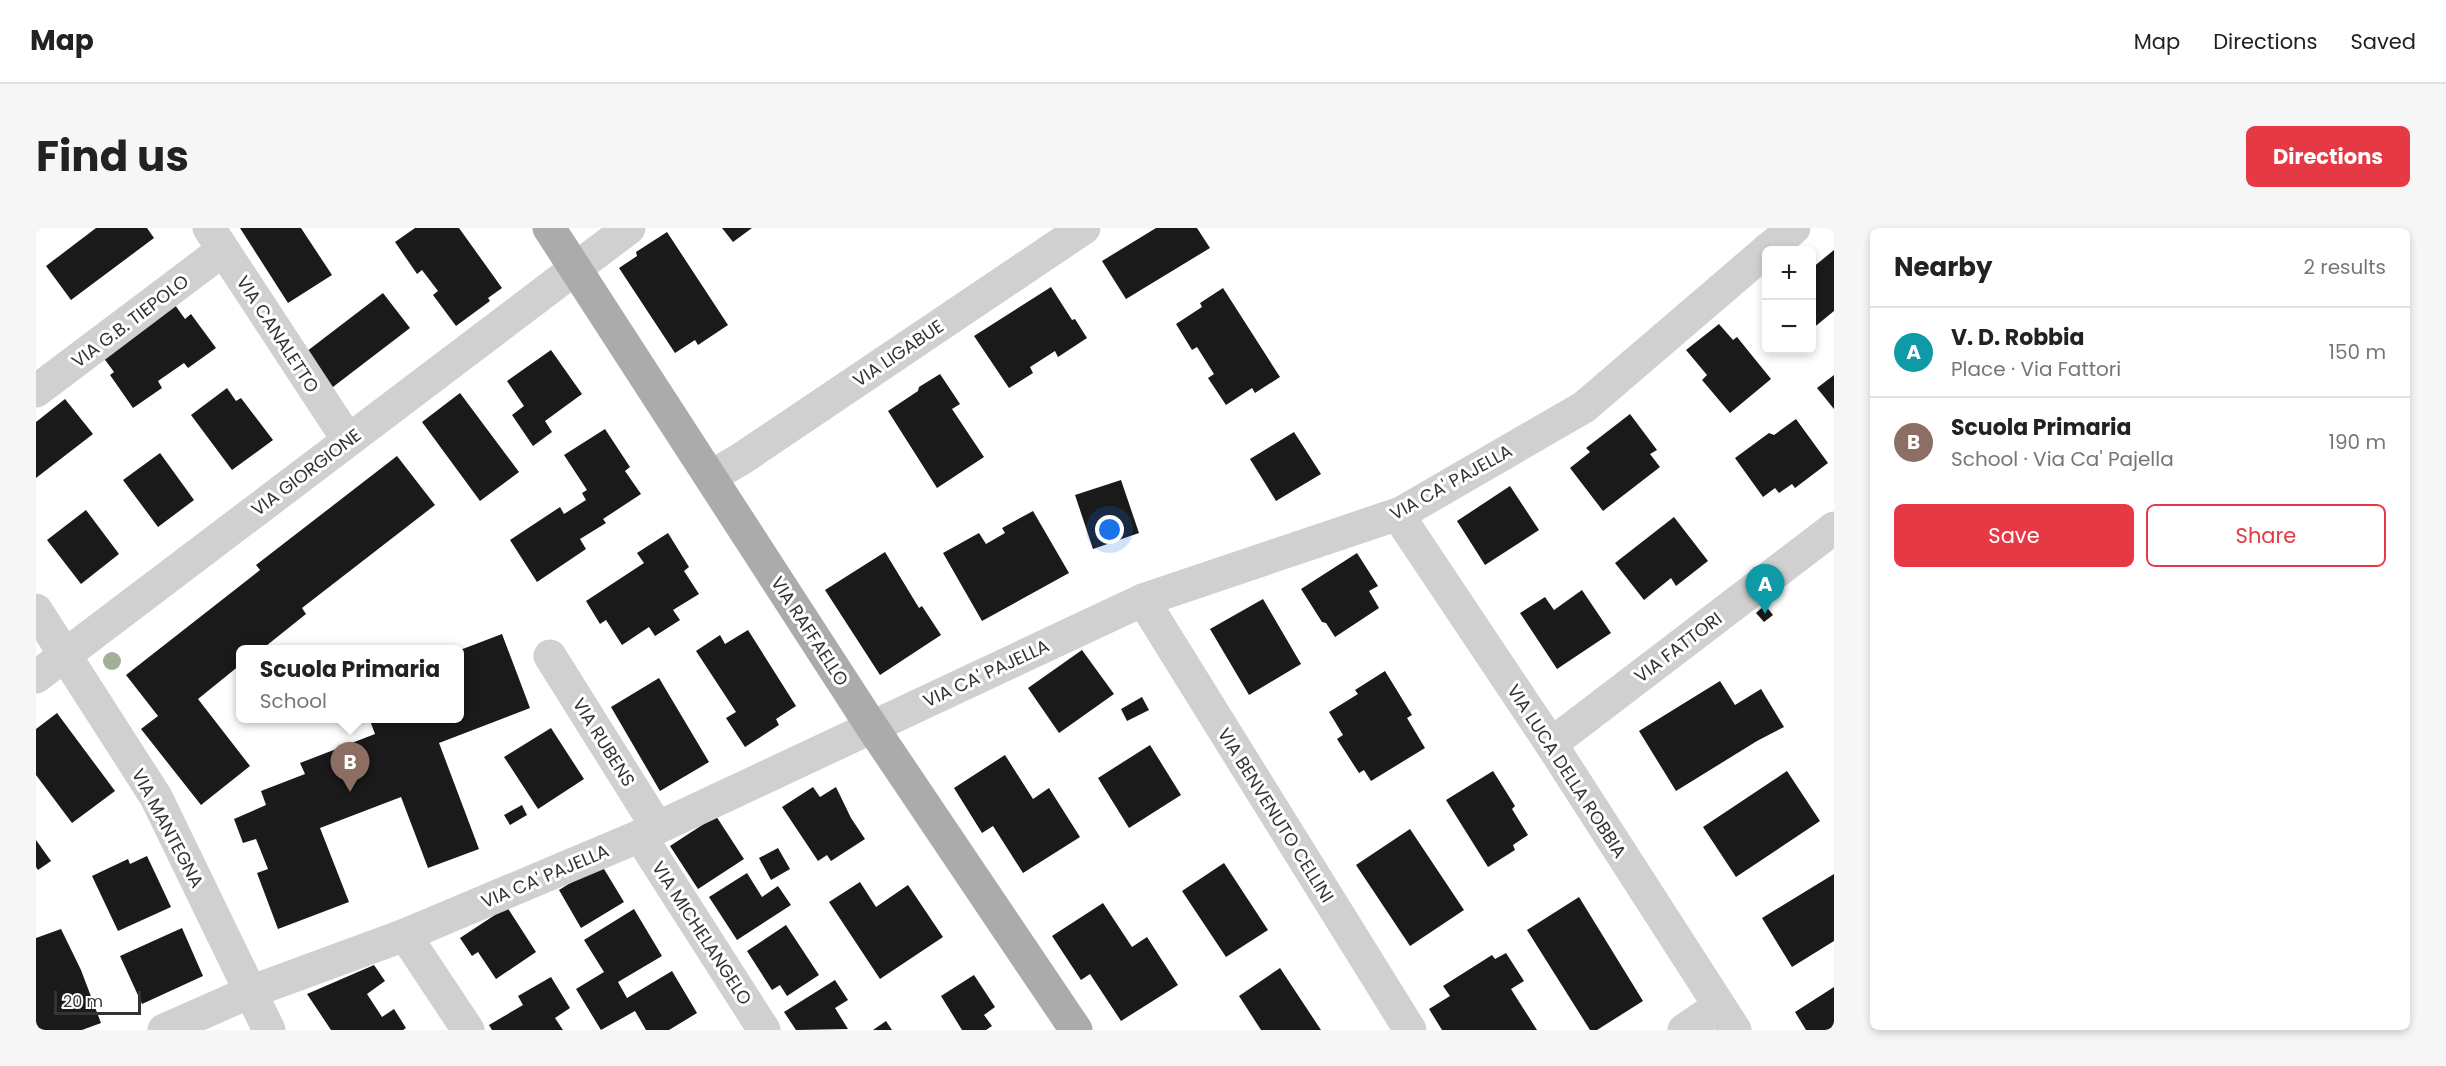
<!DOCTYPE html>
<html lang="en">
<head>
<meta charset="utf-8">
<style>
  body { margin:0; font-family:Poppins,sans-serif; background:#f6f6f6; color:#222 }
  .controls { position:absolute; right:18px; top:18px; display:grid; overflow:hidden; border-radius:9px; box-shadow:0 3px 9px #0003 }
  .controls button { width:54px; height:54px; display:grid; place-items:center; padding:0; border:0; border-bottom:2px solid #e0e0e0; background:#fff; color:#222; font:30px sans-serif }
  .scale { position:absolute; left:18px; bottom:15px; width:87px; box-sizing:border-box; padding-left:6px; border:3px solid #333; border-top:0; font-size:16px; line-height:21px; white-space:nowrap; color:#333; -webkit-text-stroke:4px #fff; paint-order:stroke }
  .you { position:absolute; left:1074px; top:302px; width:21px; height:21px; margin:-15px; border:4px solid #fff; border-radius:50%; background:#1a73e8; box-shadow:0 0 0 9px #1a73e833 }
  .badge { display:grid; place-items:center; width:39px; height:39px; border-radius:50%; background:#e63946; color:#fff; font-size:20px; font-weight:700 }
  .pin { position:absolute; translate:-50% -50px; filter:drop-shadow(0 2px 3px #0008) }
  .pin::after { content:''; position:absolute; top:32px; width:21px; height:18px; background:inherit; clip-path:polygon(0 0,100% 0,50% 100%) }
  .popup { position:absolute; left:200px; top:417px; width:228px; height:78px; box-sizing:border-box; display:grid; place-content:center; border-radius:9px; background:#fff; filter:drop-shadow(0 2px 4px #0005); font-size:20px; white-space:nowrap; color:#767676 }
  .popup b { font-size:22px; color:#222 }
  .popup::after { content:''; position:absolute; left:50%; top:100%; margin-left:-12px; border:12px solid transparent; border-top-color:#fff }
  .list { margin:0; padding:0; list-style:none }
  h2 { display:flex; justify-content:space-between; align-items:center; height:78px; margin:0; padding:0 24px; font-size:26px }
  h2 small { font-size:20px; font-weight:400; color:#767676 }
  .list li { display:grid; grid-template-columns:39px 1fr auto; gap:18px; align-items:center; box-sizing:border-box; height:90px; padding:0 24px; border-top:2px solid #e0e0e0 }
  .list b { display:block; font-size:22px; white-space:nowrap }
  .list p { margin:0; font-size:20px; white-space:nowrap; color:#767676 }
  .list em { font-size:20px; font-style:normal; color:#767676 }
  .actions { display:flex; gap:12px; padding:18px 24px }
  .actions a { flex:1; padding:14px 0; border:2px solid #e63946; border-radius:9px; text-align:center; font-size:21px; color:#e63946 }
  .actions .main { background:#e63946; color:#fff }
  .map { position:relative; flex:none; width:1798px; height:802px; overflow:hidden; border-radius:9px }
  header { display:flex; align-items:center; gap:36px; box-sizing:border-box; height:84px; padding:0 30px; background:#fff; border-bottom:2px solid #e0e0e0 }
  header strong { font-size:28px }
  nav { display:flex; gap:33px; margin-inline-start:auto; font-size:21px }
  .intro { display:flex; align-items:center; justify-content:space-between; box-sizing:border-box; height:144px; padding:0 36px }
  h1 { margin:0; font-size:42px }
  .button { padding:15px 27px; border-radius:9px; background:#e63946; color:#fff; font-size:21px; font-weight:700 }
  main { display:flex; gap:36px; padding:0 36px }
  aside { flex:1; background:#fff; border-radius:9px; box-shadow:0 3px 9px #0003 }
  .map>svg:first-child { display:block }
  .building { fill:#1a1a1a }
  .lines { fill:none; stroke-linecap:round; stroke-linejoin:round }
  .minor { stroke:#d0d0d0; stroke-width:33 }
  .major { stroke:#ababab; stroke-width:33 }
  .tree { fill:#a2b095 }
  .labels { text-anchor:middle; dominant-baseline:central; stroke-width:6; stroke-linejoin:round; paint-order:stroke }
  .street-label { font-size:18px; fill:#333; stroke:#fff }
</style>
</head>
<body>
<header>
<strong>Map</strong>
<nav><a>Map</a><a>Directions</a><a>Saved</a></nav>
</header>
<div class="intro"><h1>Find us</h1><a class="button">Directions</a></div>
<main>
<div class="map">
<svg width="1798" height="802" viewBox="0 0 1798 802">
  <rect width="100%" height="100%" fill="#fff"/>
  <g class="building">
    <path d="M 60,0 L 111,0 L 118,10 L 35,72 L 10,38 Z"/>
    <path d="M 204,0 L 265,0 L 296,47 L 252,75 Z"/>
    <path d="M 379,0 L 423,0 L 466,60 L 452,70 L 454,73 L 420,98 L 397,67 L 402,63 L 386,42 L 381,46 L 359,14 Z"/>
    <path d="M 686,0 L 716,0 L 697,14 Z"/>
    <path d="M 1120,0 L 1161,0 L 1174,20 L 1090,71 L 1066,33 Z"/>
    <path d="M 631,4 L 692,97 L 662,117 L 659,112 L 639,125 L 583,40 L 601,28 L 600,24 Z"/>
    <path d="M 1798,22 L 1798,83 L 1776,101 L 1776,40 Z"/>
    <path d="M 1015,59 L 1036,92 L 1039,91 L 1051,110 L 1022,129 L 1019,123 L 994,139 L 997,145 L 973,160 L 938,108 Z"/>
    <path d="M 1187,60 L 1244,149 L 1219,165 L 1216,160 L 1190,177 L 1172,150 L 1178,146 L 1161,119 L 1156,122 L 1140,96 L 1166,79 L 1164,75 Z"/>
    <path d="M 347,65 L 374,100 L 293,162 L 266,127 Z"/>
    <path d="M 139,77 L 149,91 L 155,86 L 180,120 L 152,140 L 148,135 L 122,153 L 126,160 L 97,180 L 74,147 L 78,144 L 67,129 Z"/>
    <path d="M 1683,96 L 1697,112 L 1701,109 L 1735,151 L 1694,185 L 1666,152 L 1671,147 L 1650,122 Z"/>
    <path d="M 515,122 L 546,166 L 509,193 L 516,204 L 497,218 L 476,187 L 488,178 L 471,153 Z"/>
    <path d="M 904,146 L 924,176 L 916,181 L 948,229 L 901,260 L 852,183 L 882,163 L 883,159 Z"/>
    <path d="M 1798,147 L 1798,181 L 1781,160 Z"/>
    <path d="M 191,160 L 200,173 L 205,170 L 237,212 L 196,242 L 155,187 Z"/>
    <path d="M 424,165 L 483,244 L 444,273 L 386,194 Z"/>
    <path d="M 29,171 L 57,206 L 0,250 L 0,194 Z"/>
    <path d="M 1594,186 L 1621,222 L 1614,226 L 1624,239 L 1567,283 L 1534,240 L 1554,224 L 1550,220 Z"/>
    <path d="M 1760,191 L 1792,235 L 1759,260 L 1756,256 L 1743,265 L 1739,260 L 1727,269 L 1699,230 L 1733,205 L 1738,207 Z"/>
    <path d="M 569,201 L 594,239 L 589,243 L 605,266 L 567,291 L 570,295 L 544,311 L 550,321 L 501,354 L 474,312 L 524,279 L 528,286 L 550,272 L 546,265 L 551,262 L 528,227 Z"/>
    <path d="M 1258,204 L 1285,246 L 1240,273 L 1214,231 Z"/>
    <path d="M 124,225 L 158,272 L 122,299 L 87,252 Z"/>
    <path d="M 361,228 L 399,277 L 266,380 L 270,386 L 225,422 L 204,422 L 204,437 L 162,471 L 214,538 L 165,577 L 105,501 L 122,488 L 90,447 L 224,342 L 220,337 Z"/>
    <path d="M 1085,252 L 1103,305 L 1057,321 L 1039,267 Z"/>
    <path d="M 1474,258 L 1503,302 L 1449,337 L 1421,293 Z"/>
    <path d="M 50,282 L 83,326 L 45,356 L 11,312 Z"/>
    <path d="M 997,283 L 1033,345 L 946,393 L 907,325 L 943,305 L 950,316 L 969,305 L 966,300 Z"/>
    <path d="M 1638,289 L 1672,333 L 1640,358 L 1635,350 L 1608,372 L 1579,335 Z"/>
    <path d="M 632,305 L 653,339 L 648,343 L 663,366 L 637,382 L 644,392 L 619,408 L 613,399 L 586,417 L 570,392 L 564,396 L 550,373 L 608,335 L 601,325 Z"/>
    <path d="M 849,324 L 883,380 L 886,378 L 905,407 L 844,447 L 789,362 Z"/>
    <path d="M 1321,325 L 1342,358 L 1333,363 L 1343,380 L 1299,409 L 1290,395 L 1286,394 L 1265,361 Z"/>
    <path d="M 1546,362 L 1575,405 L 1521,441 L 1484,385 L 1509,369 L 1518,382 Z"/>
    <path d="M 1227,371 L 1265,436 L 1213,467 L 1174,401 Z"/>
    <path d="M 1729,377 L 1737,387 L 1728,394 L 1720,385 Z"/>
    <path d="M 712,402 L 760,478 L 740,491 L 743,497 L 709,519 L 690,490 L 700,484 L 660,423 L 684,407 L 689,416 Z"/>
    <path d="M 466,406 L 494,480 L 403,515 L 443,621 L 392,640 L 365,569 L 284,600 L 313,674 L 242,701 L 221,645 L 232,641 L 220,611 L 207,615 L 198,591 L 230,577 L 225,563 L 269,546 L 264,535 L 339,506 L 333,490 L 424,490 L 424,422 Z"/>
    <path d="M 1046,422 L 1078,466 L 1023,505 L 992,460 Z"/>
    <path d="M 1349,443 L 1376,487 L 1371,490 L 1389,520 L 1335,553 L 1328,542 L 1323,545 L 1301,511 L 1307,507 L 1293,484 L 1322,466 L 1319,462 Z"/>
    <path d="M 623,450 L 673,534 L 624,563 L 575,479 Z"/>
    <path d="M 1684,453 L 1699,477 L 1725,461 L 1748,499 L 1721,513 L 1640,563 L 1603,503 Z"/>
    <path d="M 1106,469 L 1113,482 L 1091,493 L 1085,481 Z"/>
    <path d="M 21,485 L 79,563 L 36,595 L 0,547 L 0,501 Z"/>
    <path d="M 515,500 L 548,551 L 502,581 L 468,529 Z"/>
    <path d="M 1114,517 L 1145,567 L 1093,600 L 1062,550 Z"/>
    <path d="M 969,527 L 997,571 L 1013,560 L 1044,609 L 987,645 L 957,598 L 946,605 L 918,560 Z"/>
    <path d="M 1457,543 L 1479,578 L 1476,581 L 1492,607 L 1477,617 L 1479,622 L 1452,639 L 1410,572 Z"/>
    <path d="M 1751,543 L 1784,593 L 1700,649 L 1667,599 Z"/>
    <path d="M 777,559 L 784,569 L 800,559 L 815,590 L 829,611 L 795,633 L 791,627 L 782,633 L 746,579 Z"/>
    <path d="M 486,577 L 491,587 L 474,597 L 468,587 Z"/>
    <path d="M 680,588 L 708,631 L 662,661 L 634,618 Z"/>
    <path d="M 1374,601 L 1428,682 L 1374,718 L 1320,637 Z"/>
    <path d="M 0,612 L 15,633 L 2,642 L 0,639 Z"/>
    <path d="M 742,620 L 754,641 L 735,652 L 723,630 Z"/>
    <path d="M 111,628 L 135,679 L 82,703 L 56,648 L 92,631 L 94,636 Z"/>
    <path d="M 1188,635 L 1232,702 L 1190,729 L 1146,663 Z"/>
    <path d="M 565,636 L 588,674 L 545,700 L 523,662 Z"/>
    <path d="M 711,645 L 726,669 L 742,658 L 755,677 L 701,712 L 673,669 Z"/>
    <path d="M 1798,646 L 1798,713 L 1756,739 L 1726,690 Z"/>
    <path d="M 824,654 L 840,679 L 872,657 L 907,709 L 844,751 L 793,674 Z"/>
    <path d="M 1543,669 L 1607,773 L 1561,802 L 1554,802 L 1491,702 Z"/>
    <path d="M 1067,675 L 1096,719 L 1111,709 L 1142,757 L 1085,793 L 1054,746 L 1045,752 L 1016,708 Z"/>
    <path d="M 471,679 L 500,724 L 460,751 L 442,724 L 436,728 L 424,710 Z"/>
    <path d="M 598,681 L 626,728 L 582,754 L 591,770 L 636,743 L 661,785 L 633,802 L 610,802 L 599,783 L 565,802 L 540,761 L 568,744 L 548,712 Z"/>
    <path d="M 750,697 L 783,747 L 751,768 L 744,757 L 736,762 L 711,723 Z"/>
    <path d="M 146,700 L 167,748 L 106,776 L 84,728 Z"/>
    <path d="M 25,701 L 45,742 L 65,795 L 46,802 L 0,802 L 0,710 Z"/>
    <path d="M 1470,725 L 1488,753 L 1475,761 L 1501,802 L 1406,802 L 1393,781 L 1414,768 L 1407,758 L 1456,727 L 1459,731 Z"/>
    <path d="M 338,737 L 349,753 L 331,766 L 346,789 L 358,781 L 370,800 L 367,802 L 295,802 L 271,766 Z"/>
    <path d="M 1244,740 L 1285,802 L 1225,802 L 1203,768 Z"/>
    <path d="M 938,747 L 959,779 L 948,787 L 956,798 L 950,802 L 926,802 L 905,768 Z"/>
    <path d="M 515,749 L 534,780 L 519,790 L 527,802 L 456,802 L 453,797 L 487,777 L 482,768 Z"/>
    <path d="M 799,752 L 812,772 L 799,780 L 812,801 L 760,802 L 748,784 Z"/>
    <path d="M 1798,759 L 1798,802 L 1770,802 L 1759,784 Z"/>
    <path d="M 850,793 L 856,802 L 837,802 Z"/>
  </g>
  <g class="lines">
    <g class="minor">
      <path d="M 173,0 L 312,212"/>
      <path d="M 1731,22 L 1758,0"/>
      <path d="M 0,163 L 187,22"/>
      <path d="M 676,248 L 705,231 L 1048,0"/>
      <path d="M 1365,285 L 1368,296 L 1515,516 L 1699,802"/>
      <path d="M 1107,372 L 1374,802"/>
      <path d="M 0,382 L 120,569 L 233,802"/>
      <path d="M 514,428 L 621,599"/>
      <path d="M 0,449 L 593,0"/>
      <path d="M 1515,516 L 1798,300"/>
      <path d="M 604,608 L 728,802"/>
      <path d="M 369,707 L 432,802"/>
      <path d="M 128,802 L 214,764 L 369,707 L 604,608 L 1107,372 L 1365,285 L 1548,179 L 1730,23"/>
      <path d="M 1648,802 L 1683,778"/>
    </g>
    <path class="major" d="M 513,0 L 836,499 L 1040,802"/>
  </g>
  <circle class="tree" cx="76" cy="433" r="9"/>
  <g class="labels">
    <g class="street-label">
      <text transform="translate(94 93) rotate(-37)">VIA G.B. TIEPOLO</text>
      <text transform="translate(242 106) rotate(57)">VIA CANALETTO</text>
      <text transform="translate(862 125) rotate(-34)">VIA LIGABUE</text>
      <text transform="translate(270 244) rotate(-37)">VIA GIORGIONE</text>
      <text transform="translate(1415 254) rotate(-29)">VIA CA' PAJELLA</text>
      <text transform="translate(774 403) rotate(57)">VIA RAFFAELLO</text>
      <text transform="translate(1642 419) rotate(-37)">VIA FATTORI</text>
      <text transform="translate(950 445) rotate(-25)">VIA CA' PAJELLA</text>
      <text transform="translate(568 514) rotate(58)">VIA RUBENS</text>
      <text transform="translate(1531 543) rotate(57)">VIA LUCA DELLA ROBBIA</text>
      <text transform="translate(1240 587) rotate(58)">VIA BENVENUTO CELLINI</text>
      <text transform="translate(132 600) rotate(62)">VIA MANTEGNA</text>
      <text transform="translate(509 648) rotate(-23)">VIA CA' PAJELLA</text>
      <text transform="translate(666 705) rotate(57)">VIA MICHELANGELO</text>
    </g>
  </g>
</svg>
<div class="controls">
<button>+</button>
<button>−</button>
</div>
<div class="scale">20 m</div>
<div class="you"></div>
<div class="pin badge" style="left:1729px;top:386px;background:#0f9aa8">A</div>
<div class="pin badge" style="left:314px;top:564px;background:#8d6e63">B</div>
<div class="popup"><b>Scuola Primaria</b>School</div>
</div>
<aside>
<h2>Nearby<small>2 results</small></h2>
<ul class="list">
<li><span class="badge" style="background:#0f9aa8">A</span><div><b>V. D. Robbia</b><p>Place · Via Fattori</p></div><em>150 m</em></li>
<li><span class="badge" style="background:#8d6e63">B</span><div><b>Scuola Primaria</b><p>School · Via Ca' Pajella</p></div><em>190 m</em></li>
</ul>
<div class="actions"><a class="main">Save</a><a>Share</a></div>
</aside>
</main>
</body>
</html>
